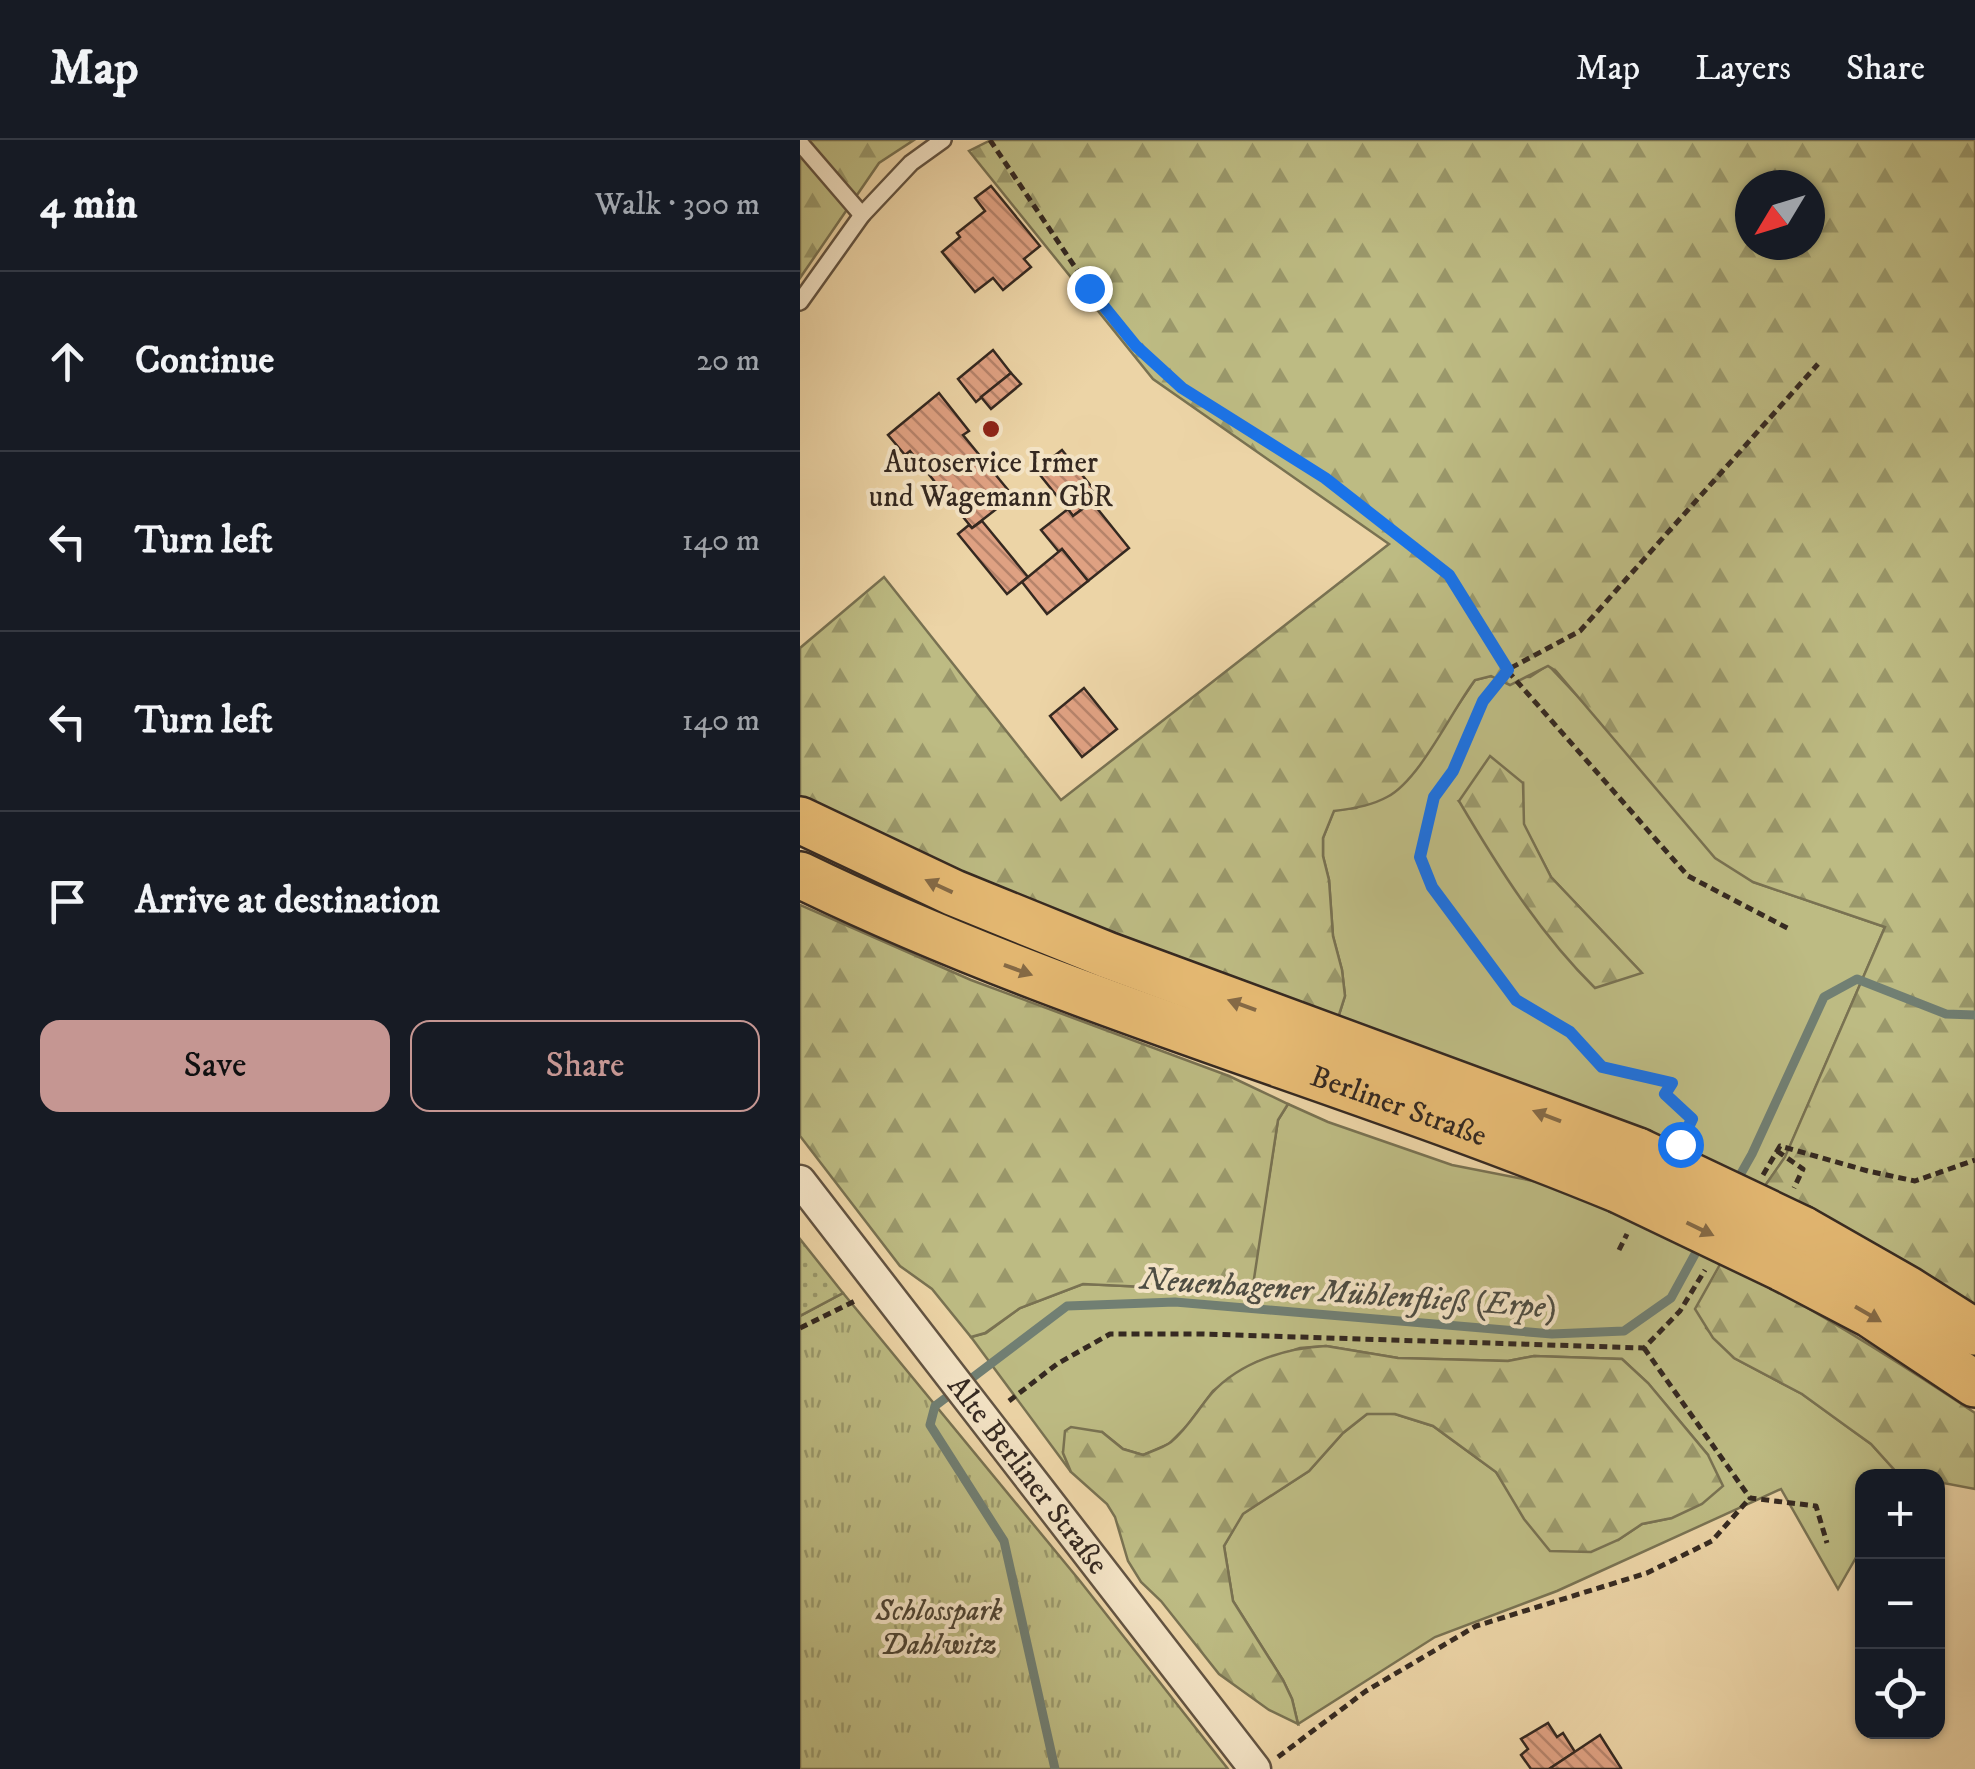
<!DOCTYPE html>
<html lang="en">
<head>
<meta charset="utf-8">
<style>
  body { margin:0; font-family:"IM FELL DW Pica",serif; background:#242831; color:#f1f3f6 }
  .controls { position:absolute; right:30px; bottom:30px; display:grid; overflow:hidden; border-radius:20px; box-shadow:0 2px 8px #0004 }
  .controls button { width:90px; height:90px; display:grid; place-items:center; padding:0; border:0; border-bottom:2px solid #363941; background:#171b24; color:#f1f3f6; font:50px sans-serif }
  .compass { position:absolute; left:935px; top:30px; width:90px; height:90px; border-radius:50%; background:#171b24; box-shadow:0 2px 8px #0004; rotate:232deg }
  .stop { position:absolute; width:30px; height:30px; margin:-22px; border:8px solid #1a73e8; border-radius:50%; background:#fff }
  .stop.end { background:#1a73e8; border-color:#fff; box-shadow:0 2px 10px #0008 }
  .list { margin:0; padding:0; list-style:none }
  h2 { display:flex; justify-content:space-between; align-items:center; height:130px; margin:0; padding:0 40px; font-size:42px }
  h2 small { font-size:32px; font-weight:400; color:#9ea1a6 }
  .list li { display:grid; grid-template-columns:65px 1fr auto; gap:30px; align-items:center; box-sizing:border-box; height:180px; padding:0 40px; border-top:2px solid #363941 }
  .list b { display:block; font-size:38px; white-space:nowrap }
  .list em { font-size:32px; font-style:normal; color:#9ea1a6 }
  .actions { display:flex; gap:20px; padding:30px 40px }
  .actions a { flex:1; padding:22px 0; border:2px solid #c59692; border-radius:20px; text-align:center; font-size:35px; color:#c59692 }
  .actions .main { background:#c59692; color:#111 }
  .icon { flex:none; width:55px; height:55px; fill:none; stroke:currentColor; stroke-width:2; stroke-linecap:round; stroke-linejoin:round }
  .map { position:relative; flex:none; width:1175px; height:1629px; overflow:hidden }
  header { display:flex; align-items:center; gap:60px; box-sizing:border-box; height:140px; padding:0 50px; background:#171b24; border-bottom:2px solid #363941 }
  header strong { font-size:48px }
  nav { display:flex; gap:55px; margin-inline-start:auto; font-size:35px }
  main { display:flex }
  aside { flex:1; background:#171b24 }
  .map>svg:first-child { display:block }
  .grass { fill:#bdbb83; stroke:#797252; stroke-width:2.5; fill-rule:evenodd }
  .forest { fill:url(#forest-firs); stroke:#797252; stroke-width:2.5; fill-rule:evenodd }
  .park { fill:url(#park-tufts); stroke:#797252; stroke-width:2.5 }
  .garden { fill:url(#garden-dots); stroke:#797252; stroke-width:2.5 }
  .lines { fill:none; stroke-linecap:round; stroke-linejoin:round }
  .stream { stroke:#717f73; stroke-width:9 }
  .building { fill:url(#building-back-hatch); stroke:#352921; stroke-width:2.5 }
  .service-casing { stroke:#635442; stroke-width:20 }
  .minor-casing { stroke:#635442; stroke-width:35 }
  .primary-casing { stroke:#352921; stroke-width:50 }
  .path { stroke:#352921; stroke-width:5; stroke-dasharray:8 5; stroke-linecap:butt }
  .service { stroke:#f3e3c5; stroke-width:15 }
  .minor { stroke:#f3e3c5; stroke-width:30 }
  .primary { stroke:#e6ba73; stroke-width:45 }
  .primary-bridge-casing { stroke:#352921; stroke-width:50; stroke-linecap:butt }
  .primary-bridge { stroke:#e6ba73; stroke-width:45 }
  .oneway { fill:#856a46 }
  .route { stroke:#1a73e8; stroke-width:12 }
  .poi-dot { fill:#8f2418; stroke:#f3e3c5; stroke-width:4 }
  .labels { text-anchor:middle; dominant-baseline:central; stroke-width:8; stroke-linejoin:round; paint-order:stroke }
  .poi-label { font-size:30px; fill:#352921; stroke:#f3e3c5 }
  .street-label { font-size:30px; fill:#352921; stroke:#f3e3c5 }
  .park-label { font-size:30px; font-style:italic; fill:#504635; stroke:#f3e3c5 }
  .water-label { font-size:32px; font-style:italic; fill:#4e4d43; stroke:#f3e3c5 }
</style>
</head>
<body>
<header>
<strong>Map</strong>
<nav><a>Map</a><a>Layers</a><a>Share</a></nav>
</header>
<main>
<aside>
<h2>4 min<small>Walk · 300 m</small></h2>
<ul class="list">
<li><svg class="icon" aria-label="ahead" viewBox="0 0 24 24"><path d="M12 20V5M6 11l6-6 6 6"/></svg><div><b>Continue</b></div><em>20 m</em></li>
<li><svg class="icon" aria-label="left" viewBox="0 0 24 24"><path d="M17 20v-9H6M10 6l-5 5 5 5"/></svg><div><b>Turn left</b></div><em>140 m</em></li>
<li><svg class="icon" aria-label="left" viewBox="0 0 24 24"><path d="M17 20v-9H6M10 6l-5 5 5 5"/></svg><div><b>Turn left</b></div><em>140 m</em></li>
<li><svg class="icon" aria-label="arrive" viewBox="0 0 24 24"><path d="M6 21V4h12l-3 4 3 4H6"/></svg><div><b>Arrive at destination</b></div></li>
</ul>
<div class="actions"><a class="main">Save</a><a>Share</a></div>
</aside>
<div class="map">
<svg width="1175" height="1629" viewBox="0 0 1175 1629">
  <defs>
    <pattern id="forest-firs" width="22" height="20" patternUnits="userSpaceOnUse" patternTransform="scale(2.5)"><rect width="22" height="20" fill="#bdbb83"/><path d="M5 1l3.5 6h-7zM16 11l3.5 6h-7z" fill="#9a986b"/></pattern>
    <pattern id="park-tufts" width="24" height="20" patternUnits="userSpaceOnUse" patternTransform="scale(2.5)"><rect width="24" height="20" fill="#bdbb83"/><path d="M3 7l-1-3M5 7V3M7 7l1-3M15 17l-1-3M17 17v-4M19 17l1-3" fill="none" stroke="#9a986b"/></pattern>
    <pattern id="garden-dots" width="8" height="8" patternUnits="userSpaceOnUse" patternTransform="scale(2.5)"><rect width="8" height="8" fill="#bdbb83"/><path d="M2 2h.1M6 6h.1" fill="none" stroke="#9a986b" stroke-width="1.8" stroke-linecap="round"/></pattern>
    <pattern id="building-back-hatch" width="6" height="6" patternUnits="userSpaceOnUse" patternTransform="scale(2.5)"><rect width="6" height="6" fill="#dfa182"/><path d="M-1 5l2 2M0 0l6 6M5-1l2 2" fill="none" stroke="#b6836a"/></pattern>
  </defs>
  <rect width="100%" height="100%" fill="#ecd4a6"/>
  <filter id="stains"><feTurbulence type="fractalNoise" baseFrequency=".002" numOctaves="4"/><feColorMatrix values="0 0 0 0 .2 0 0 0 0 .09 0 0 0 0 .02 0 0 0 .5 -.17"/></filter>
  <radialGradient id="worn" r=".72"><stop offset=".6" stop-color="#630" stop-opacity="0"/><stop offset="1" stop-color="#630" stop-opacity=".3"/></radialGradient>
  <g class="grass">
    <path d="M 748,525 L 953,742 L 1085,787 L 985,1018 L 962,1050 L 538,878 L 545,856 L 542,830 L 533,796 L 529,740 L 523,716 L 523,698 L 534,670 L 556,668 L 613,632 L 675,540 L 691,536 L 730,537 ZM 723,643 L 723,684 L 751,737 L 841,832 L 659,661 Z"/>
    <path d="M 488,964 L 528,982 L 652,1025 L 759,1046 L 922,1121 L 906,1188 L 934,1218 L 1002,1254 L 1071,1304 L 1100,1336 L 1062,1336 L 1062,1407 L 1038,1449 L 981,1349 L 757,1451 L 635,1497 L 498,1584 L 492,1559 L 483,1540 L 433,1461 L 424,1406 L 442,1374 L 509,1331 L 543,1293 L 567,1274 L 579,1273 L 595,1274 L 633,1286 L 696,1332 L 707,1348 L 818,1400 L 842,1384 L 872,1378 L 908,1315 L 848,1243 L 822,1219 L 734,1216 L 708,1221 L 598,1218 L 526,1206 L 500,1208 L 457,1222 L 437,1233 L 413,1251 L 386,1287 L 369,1304 L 343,1315 L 323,1309 L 302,1292 L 263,1312 L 271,1332 L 171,1197 L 186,1193 L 220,1168 L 283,1144 L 451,1152 L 478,980 Z"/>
  </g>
  <g class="forest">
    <path d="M 0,0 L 114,0 L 79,23 L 0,138 Z"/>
    <path d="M 191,0 L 1175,0 L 1175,1169 L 962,1050 L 985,1017 L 1085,787 L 953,742 L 915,718 L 756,531 L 748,526 L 710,545 L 691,536 L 675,540 C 652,570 620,640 587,657 C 571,666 552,669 534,671 L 523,698 L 523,716 L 529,740 L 533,796 L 542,830 L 545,856 L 538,878 L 222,761 L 0,662 L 0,508 L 84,437 L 261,660 L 589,404 L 353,239 L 169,11 ZM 950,45 L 1010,45 L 1010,105 L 950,105 Z"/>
    <path d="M 690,616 L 723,643 L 724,684 L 751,737 L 842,833 L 795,848 C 740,794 698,727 659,661 Z"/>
    <path d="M 0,765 L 171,840 L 429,936 L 488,964 L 478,980 L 452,1152 L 283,1144 L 220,1168 L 185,1193 L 171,1197 L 132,1149 L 100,1126 L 0,996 Z"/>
    <path d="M 922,1121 C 1010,1166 1093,1218 1175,1273 L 1175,1349 L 1138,1342 L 1138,1336 L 1100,1336 L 1071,1304 L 1046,1286 L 1002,1254 L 934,1218 L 913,1198 L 895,1169 Z"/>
    <path d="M 526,1206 L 598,1218 L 708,1221 L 734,1216 L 822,1219 L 848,1243 L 908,1315 L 923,1346 L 902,1364 L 872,1378 L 842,1384 L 818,1400 L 791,1412 L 750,1411 L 724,1379 L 696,1332 L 633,1286 L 595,1274 L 567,1274 L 543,1293 L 509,1331 L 443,1374 L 424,1406 L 433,1461 L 483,1540 L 492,1559 L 498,1584 L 469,1570 L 419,1534 L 361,1461 L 341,1442 L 328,1421 L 315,1377 L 307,1364 L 271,1332 L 263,1313 L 265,1291 L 271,1287 L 302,1292 L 323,1309 L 343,1315 C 352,1311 363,1308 371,1302 C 388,1288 398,1269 412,1253 C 440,1222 486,1208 526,1206 Z"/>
  </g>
  <path class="park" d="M 43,1153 L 280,1441 L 428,1629 L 0,1629 L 0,1176 Z"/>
  <path class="garden" d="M 0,1099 L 43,1153 L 0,1176 Z"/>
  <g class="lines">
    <g class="stream">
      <path d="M 935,1044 L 952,1014 L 1024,857 L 1057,839 L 1146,874 L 1175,875"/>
      <path d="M 255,1629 L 204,1401 L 130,1285 L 135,1266 L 267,1166 L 375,1162 L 752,1194 L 824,1191 L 871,1158 L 900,1105"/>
    </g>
  </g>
  <g class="building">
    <path d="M 191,46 L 240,106 L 224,119 L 231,127 L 203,150 L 193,138 L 175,152 L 142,112 L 160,97 L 157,93 L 185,71 L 175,58 Z"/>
    <path d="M 193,210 L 211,233 L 176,262 L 158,239 Z"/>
    <path d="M 211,233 L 221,244 L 191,269 L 181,257 Z"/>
    <path d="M 139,253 L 169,291 L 163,295 L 213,356 L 172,388 L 110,311 L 105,315 L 88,295 Z"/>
    <path d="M 262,310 L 299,356 L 273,376 L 236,330 Z"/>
    <path d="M 292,362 L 329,408 L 288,441 L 262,409 L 259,412 L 241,390 L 268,369 L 273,376 Z"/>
    <path d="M 182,381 L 228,437 L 207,454 L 158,394 L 169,385 L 172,388 Z"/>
    <path d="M 262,409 L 288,441 L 247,474 L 222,442 Z"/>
    <path d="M 284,548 L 317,589 L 282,617 L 250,576 Z"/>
    <path d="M 748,1583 L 757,1597 L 763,1593 L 775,1612 L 749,1629 L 731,1629 L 721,1615 L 728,1609 L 721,1599 Z"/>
    <path d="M 800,1595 L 821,1628 L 819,1629 L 749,1629 Z"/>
  </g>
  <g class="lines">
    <g class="service-casing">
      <g id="service">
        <path d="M 0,3 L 62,75"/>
        <path d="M 0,162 L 62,75 L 111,23 L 143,0"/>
      </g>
    </g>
    <g class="minor-casing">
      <g id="minor">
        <path id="s1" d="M 0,1041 L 455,1629"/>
      </g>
    </g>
    <g class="primary-casing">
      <g id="primary">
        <path d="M 0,680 L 154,753 L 307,815 L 838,1011"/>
        <path id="s2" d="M 0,735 C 263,863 548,938 819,1050"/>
        <path d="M 1002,1089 L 1107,1149 L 1175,1192"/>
        <path d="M 982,1128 L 1070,1174 L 1175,1244"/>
      </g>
    </g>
    <g class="path">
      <path d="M 190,0 L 289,148 L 336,206 L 382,248 L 525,339 L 649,435 L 707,530 L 888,736 L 991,790"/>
      <path d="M 885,995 L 893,979 L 865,954 L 872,943 L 802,927 L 770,892 L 716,860 L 632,747 L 621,717 L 633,657 L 653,631 L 683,561 L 707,530 L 780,491 L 1018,224"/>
      <path d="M 977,1011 L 1003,1029 L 994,1048"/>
      <path d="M 963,1035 L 980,1006 L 1068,1031 L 1115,1041 L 1175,1020"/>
      <path d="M 819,1110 L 827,1094"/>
      <path d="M 0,1188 L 55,1161"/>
      <path d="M 844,1208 L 950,1358 L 1016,1366 L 1027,1403"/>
      <path d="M 209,1261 L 257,1224 L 310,1194 L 403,1194 L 844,1208 L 880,1171 L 905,1130"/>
      <path d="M 478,1617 L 566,1551 L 676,1486 L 847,1433 L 912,1401 L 950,1358"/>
    </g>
    <use href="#service" class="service"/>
    <use href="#minor" class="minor"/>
    <use href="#primary" class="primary"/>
    <g class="primary-bridge-casing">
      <g id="primary-bridge">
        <path d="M 838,1011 L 1002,1089"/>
        <path d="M 819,1050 L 982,1128"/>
      </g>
    </g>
    <use href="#primary-bridge" class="primary-bridge"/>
  </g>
  <defs><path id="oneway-solid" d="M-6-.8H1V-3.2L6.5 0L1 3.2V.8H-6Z" transform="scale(2.5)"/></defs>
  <g class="oneway">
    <use href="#oneway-solid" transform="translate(139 746) rotate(-155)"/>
    <use href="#oneway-solid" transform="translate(218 830) rotate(20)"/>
    <use href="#oneway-solid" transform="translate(442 865) rotate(-160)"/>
    <use href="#oneway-solid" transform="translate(747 976) rotate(-159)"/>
    <use href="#oneway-solid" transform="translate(900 1089) rotate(26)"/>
    <use href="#oneway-solid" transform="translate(1068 1174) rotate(30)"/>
  </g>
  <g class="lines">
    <path class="route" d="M 289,148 L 336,206 L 382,248 L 525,338 L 649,435 L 708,530 L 683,561 L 653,631 L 634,657 L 620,717 L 632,747 L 716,860 L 770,892 L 802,927 L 872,943 L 865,954 L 892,979 L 880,1004"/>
  </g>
  <circle class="poi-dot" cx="191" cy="289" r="10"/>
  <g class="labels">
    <g class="poi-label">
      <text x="191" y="323">Autoservice Irmer<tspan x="191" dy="34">und Wagemann GbR</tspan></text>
    </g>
    <g class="street-label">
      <text stroke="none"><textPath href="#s2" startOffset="642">Berliner Straße</textPath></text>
      <text stroke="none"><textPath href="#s1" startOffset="372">Alte Berliner Straße</textPath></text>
    </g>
    <g class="park-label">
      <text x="139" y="1471">Schlosspark<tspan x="139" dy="34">Dahlwitz</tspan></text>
    </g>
    <g class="water-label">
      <text transform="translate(548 1154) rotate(4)">Neuenhagener Mühlenfließ (Erpe)</text>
    </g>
  </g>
  <rect width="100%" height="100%" filter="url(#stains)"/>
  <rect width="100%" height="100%" fill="url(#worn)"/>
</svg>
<div class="controls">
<button>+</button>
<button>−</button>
<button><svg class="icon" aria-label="locate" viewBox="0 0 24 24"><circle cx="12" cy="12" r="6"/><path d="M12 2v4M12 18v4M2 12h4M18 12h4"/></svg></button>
</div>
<svg class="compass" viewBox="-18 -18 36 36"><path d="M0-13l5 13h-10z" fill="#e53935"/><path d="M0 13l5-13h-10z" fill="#9ea1a6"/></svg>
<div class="stop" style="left:880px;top:1004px"></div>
<div class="stop end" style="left:289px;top:148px"></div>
</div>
</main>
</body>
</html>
